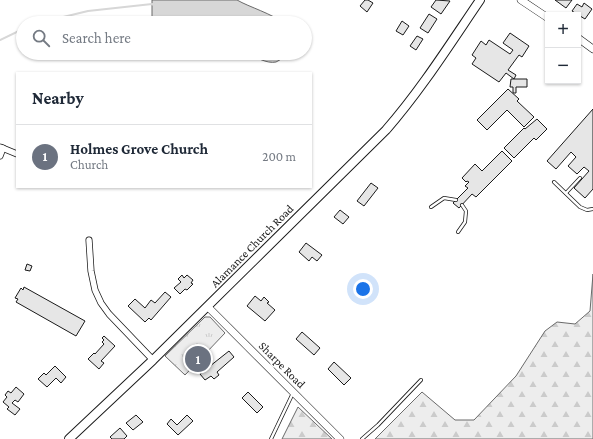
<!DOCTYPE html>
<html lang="en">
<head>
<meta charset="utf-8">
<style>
  body { margin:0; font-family:"Crimson Pro",serif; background:#f6f6f7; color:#1f2937 }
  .controls { position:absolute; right:12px; top:12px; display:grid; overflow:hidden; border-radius:0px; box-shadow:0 1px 3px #0004 }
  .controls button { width:36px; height:36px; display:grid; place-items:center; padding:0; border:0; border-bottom:1px solid #e0e1e3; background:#fff; color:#1f2937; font:20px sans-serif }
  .you { position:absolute; left:363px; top:289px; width:14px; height:14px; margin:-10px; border:3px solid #fff; border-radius:50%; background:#1a73e8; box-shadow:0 0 0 6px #1a73e833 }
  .badge { display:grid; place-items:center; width:26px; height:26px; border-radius:50%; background:#c62828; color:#fff; font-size:13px; font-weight:700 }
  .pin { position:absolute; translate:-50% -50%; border:2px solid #fff; box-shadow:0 1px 4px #0006 }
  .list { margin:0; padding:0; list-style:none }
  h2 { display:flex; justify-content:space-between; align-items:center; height:52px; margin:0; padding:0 16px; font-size:17px }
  h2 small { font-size:13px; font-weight:400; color:#747a83 }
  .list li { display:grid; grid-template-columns:26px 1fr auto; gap:12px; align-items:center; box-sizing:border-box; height:64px; padding:0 16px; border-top:1px solid #e0e1e3 }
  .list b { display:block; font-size:15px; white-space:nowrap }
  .list p { margin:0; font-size:13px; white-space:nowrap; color:#747a83 }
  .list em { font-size:13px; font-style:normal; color:#747a83 }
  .icon { flex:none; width:22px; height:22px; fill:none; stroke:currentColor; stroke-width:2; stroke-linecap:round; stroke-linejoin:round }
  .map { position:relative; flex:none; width:593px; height:439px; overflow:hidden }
  .search { position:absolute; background:#fff; box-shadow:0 1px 3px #0004; left:16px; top:16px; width:296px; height:44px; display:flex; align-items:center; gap:10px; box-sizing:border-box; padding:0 14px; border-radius:22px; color:#747a83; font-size:15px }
  .panel { position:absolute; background:#fff; box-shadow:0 1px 3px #0004; left:16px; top:72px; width:296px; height:116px; border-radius:0px }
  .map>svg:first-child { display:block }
  .grass { fill:url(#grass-tufts); stroke:#6a6a6a }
  .forest { fill:url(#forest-firs); stroke:#6a6a6a }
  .water { fill:#d7d7d7; stroke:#6a6a6a }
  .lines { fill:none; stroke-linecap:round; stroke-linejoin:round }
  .stream { stroke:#d7d7d7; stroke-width:2 }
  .building { fill:#e6e6e6; stroke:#1a1a1a }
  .service-casing { stroke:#1a1a1a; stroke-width:4 }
  .minor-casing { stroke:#1a1a1a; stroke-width:7 }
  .tertiary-casing { stroke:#1a1a1a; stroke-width:8 }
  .secondary-casing { stroke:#1a1a1a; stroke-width:10 }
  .service { stroke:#fff; stroke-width:2.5 }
  .minor { stroke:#fff; stroke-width:5.5 }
  .tertiary { stroke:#fff; stroke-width:7 }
  .secondary { stroke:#fff; stroke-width:8 }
  .labels { text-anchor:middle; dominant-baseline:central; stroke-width:3; stroke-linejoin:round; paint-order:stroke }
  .street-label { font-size:12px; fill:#1a1a1a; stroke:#fff }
</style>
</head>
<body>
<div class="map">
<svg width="593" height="439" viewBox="0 0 593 439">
  <defs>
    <pattern id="grass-tufts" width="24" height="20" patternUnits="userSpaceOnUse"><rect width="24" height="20" fill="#ededed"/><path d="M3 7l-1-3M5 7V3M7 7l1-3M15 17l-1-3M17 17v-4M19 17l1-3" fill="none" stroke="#cbcbcb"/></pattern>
    <pattern id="forest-firs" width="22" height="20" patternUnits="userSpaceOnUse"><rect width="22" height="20" fill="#ededed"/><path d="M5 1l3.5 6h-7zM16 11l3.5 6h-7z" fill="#cbcbcb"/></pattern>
  </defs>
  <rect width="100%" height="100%" fill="#fff"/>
  <path class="grass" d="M 205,317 L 210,317 L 225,333 L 185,375 L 165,356 Z"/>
  <g class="forest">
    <path d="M 593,274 L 593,439 L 375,439 L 422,392 L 455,420 L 474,420 L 516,376 L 545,331 L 557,322 L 575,324 L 590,311 Z"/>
    <path d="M 298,407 L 332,439 L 282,439 Z"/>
  </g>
  <g class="water">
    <path d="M 152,0 L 237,0 C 249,7 273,14 283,23 L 152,23 Z"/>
    <path d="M 247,53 L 286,53 C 284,56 281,60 276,62 C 267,64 255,57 247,53 Z"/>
  </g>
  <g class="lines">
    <g class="stream">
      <path d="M 42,23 L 59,18 L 88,11 L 152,4 L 154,5"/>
      <path d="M 0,40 L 23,29"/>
    </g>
  </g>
  <g class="building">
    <path d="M 365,0 L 368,0 L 373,3 L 367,12 L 360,6 Z"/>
    <path d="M 436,0 L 450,1 L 441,14 L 431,7 Z"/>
    <path d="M 555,0 L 572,0 L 566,8 Z"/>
    <path d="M 584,3 L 592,9 L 585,19 L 572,11 L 577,4 L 582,7 Z"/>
    <path d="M 429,14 L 437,19 L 428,33 L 420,28 Z"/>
    <path d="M 402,21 L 409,26 L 403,35 L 396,31 Z"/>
    <path d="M 510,33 L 529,46 L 522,57 L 519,55 L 508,70 L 516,75 L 514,79 L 506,73 L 499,82 L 472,64 L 476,58 L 472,55 L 481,41 L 486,45 L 489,40 L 510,54 L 513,50 L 503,43 Z"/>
    <path d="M 417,36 L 423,39 L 416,50 L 410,46 Z"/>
    <path d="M 511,79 L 527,79 L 527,87 L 516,87 L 516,93 L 513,93 L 513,87 L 510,87 Z"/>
    <path d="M 508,89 L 519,99 L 517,101 L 534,117 L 524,127 L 507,110 L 487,130 L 477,120 Z"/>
    <path d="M 593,109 L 593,189 L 585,198 L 574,188 L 589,171 L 584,167 L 577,174 L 568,166 L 576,157 L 571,152 L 556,169 L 547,161 Z"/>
    <path d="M 537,119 L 547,129 L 536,140 L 534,138 L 514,158 L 504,148 L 524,128 L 525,129 Z"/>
    <path d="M 502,151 L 512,161 L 476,197 L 472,194 L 459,208 L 453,203 L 468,188 L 465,186 L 469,182 L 467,181 L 466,182 L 462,178 L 475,164 L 482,171 Z"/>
    <path d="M 371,183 L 378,188 L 364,206 L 357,201 Z"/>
    <path d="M 340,210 L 349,217 L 343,224 L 334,217 Z"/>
    <path d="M 306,243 L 322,255 L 317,261 L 312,257 L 309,261 L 299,252 Z"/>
    <path d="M 27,264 L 32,266 L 30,271 L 25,270 Z"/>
    <path d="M 182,275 L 184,278 L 187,275 L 193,280 L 191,283 L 193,284 L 187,290 L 185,289 L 180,294 L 174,288 L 181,282 L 178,279 Z"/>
    <path d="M 24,287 L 85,321 L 76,336 L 16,302 L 18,299 L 15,298 L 21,288 L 23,290 Z"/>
    <path d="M 165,292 L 171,297 L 151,320 L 149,318 L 145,322 L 128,306 L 135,299 L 145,308 L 151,300 L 155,303 Z"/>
    <path d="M 255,296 L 261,301 L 264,297 L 269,302 L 267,303 L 275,310 L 265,321 L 247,306 Z"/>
    <path d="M 302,332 L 320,348 L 314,355 L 296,339 Z"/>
    <path d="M 104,336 L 115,346 L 101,361 L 104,363 L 99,369 L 88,359 L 94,353 L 95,354 L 104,344 L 102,342 L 104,340 L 102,338 Z"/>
    <path d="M 229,351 L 234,357 L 217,372 L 219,375 L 214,379 L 211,376 L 205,380 L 200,374 Z"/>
    <path d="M 334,362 L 351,378 L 344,385 L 328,369 Z"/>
    <path d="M 55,366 L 66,377 L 61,383 L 56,378 L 47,387 L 38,379 L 44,373 L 46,375 Z"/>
    <path d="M 16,387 L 24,394 L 18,402 L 15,400 L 12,403 L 20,409 L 15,415 L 7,409 L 9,407 L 3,402 L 7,397 L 5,395 L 8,391 L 11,393 Z"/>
    <path d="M 248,392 L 263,407 L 257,413 L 242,398 Z"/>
    <path d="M 136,415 L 143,422 L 133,430 L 126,423 Z"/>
    <path d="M 187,415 L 193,421 L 178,435 L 167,424 L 171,419 L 177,425 Z"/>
    <path d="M 120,428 L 127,436 L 124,439 L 112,439 L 110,437 Z"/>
  </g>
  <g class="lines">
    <g class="service-casing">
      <g id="service">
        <path d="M 554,182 L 580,207 L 587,210 L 593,209"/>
        <path d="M 566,193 L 580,178"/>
        <path d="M 431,207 L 444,198 L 456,200"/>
        <path d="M 458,232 L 465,222 L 466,211 L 462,205"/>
        <path d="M 271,439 L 293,393"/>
        <path d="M 362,439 L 378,425 L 421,380"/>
      </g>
    </g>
    <g class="minor-casing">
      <g id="minor">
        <path d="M 0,147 L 17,154"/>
        <path d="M 0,156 L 3,148"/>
        <path d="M 89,240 L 91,271 L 95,290 L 101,303 L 109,314 L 153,360"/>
      </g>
    </g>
    <g class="tertiary-casing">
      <g id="tertiary">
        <path d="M 521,0 L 548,18"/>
        <path d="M 578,38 L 593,49"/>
        <path d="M 208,307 L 340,439"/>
      </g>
    </g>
    <g class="secondary-casing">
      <path id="secondary" d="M 69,439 L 153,360 L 386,130 C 421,90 450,44 480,0"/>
    </g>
    <use href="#service" class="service"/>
    <use href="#minor" class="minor"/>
    <use href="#tertiary" class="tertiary"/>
    <use href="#secondary" class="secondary"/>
  </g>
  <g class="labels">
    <g class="street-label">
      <text transform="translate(252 246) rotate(-45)">Alamance Church Road</text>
      <text transform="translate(282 365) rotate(45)">Sharpe Road</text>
    </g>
  </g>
</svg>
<div class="controls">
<button>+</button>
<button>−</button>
</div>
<div class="you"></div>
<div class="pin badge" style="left:198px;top:359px;background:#6b7280">1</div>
<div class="search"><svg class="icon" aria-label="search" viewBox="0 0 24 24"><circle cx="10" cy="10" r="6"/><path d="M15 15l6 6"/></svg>Search here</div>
<section class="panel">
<h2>Nearby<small></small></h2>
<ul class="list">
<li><span class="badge" style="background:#6b7280">1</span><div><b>Holmes Grove Church</b><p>Church</p></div><em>200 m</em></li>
</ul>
</section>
</div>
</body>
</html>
